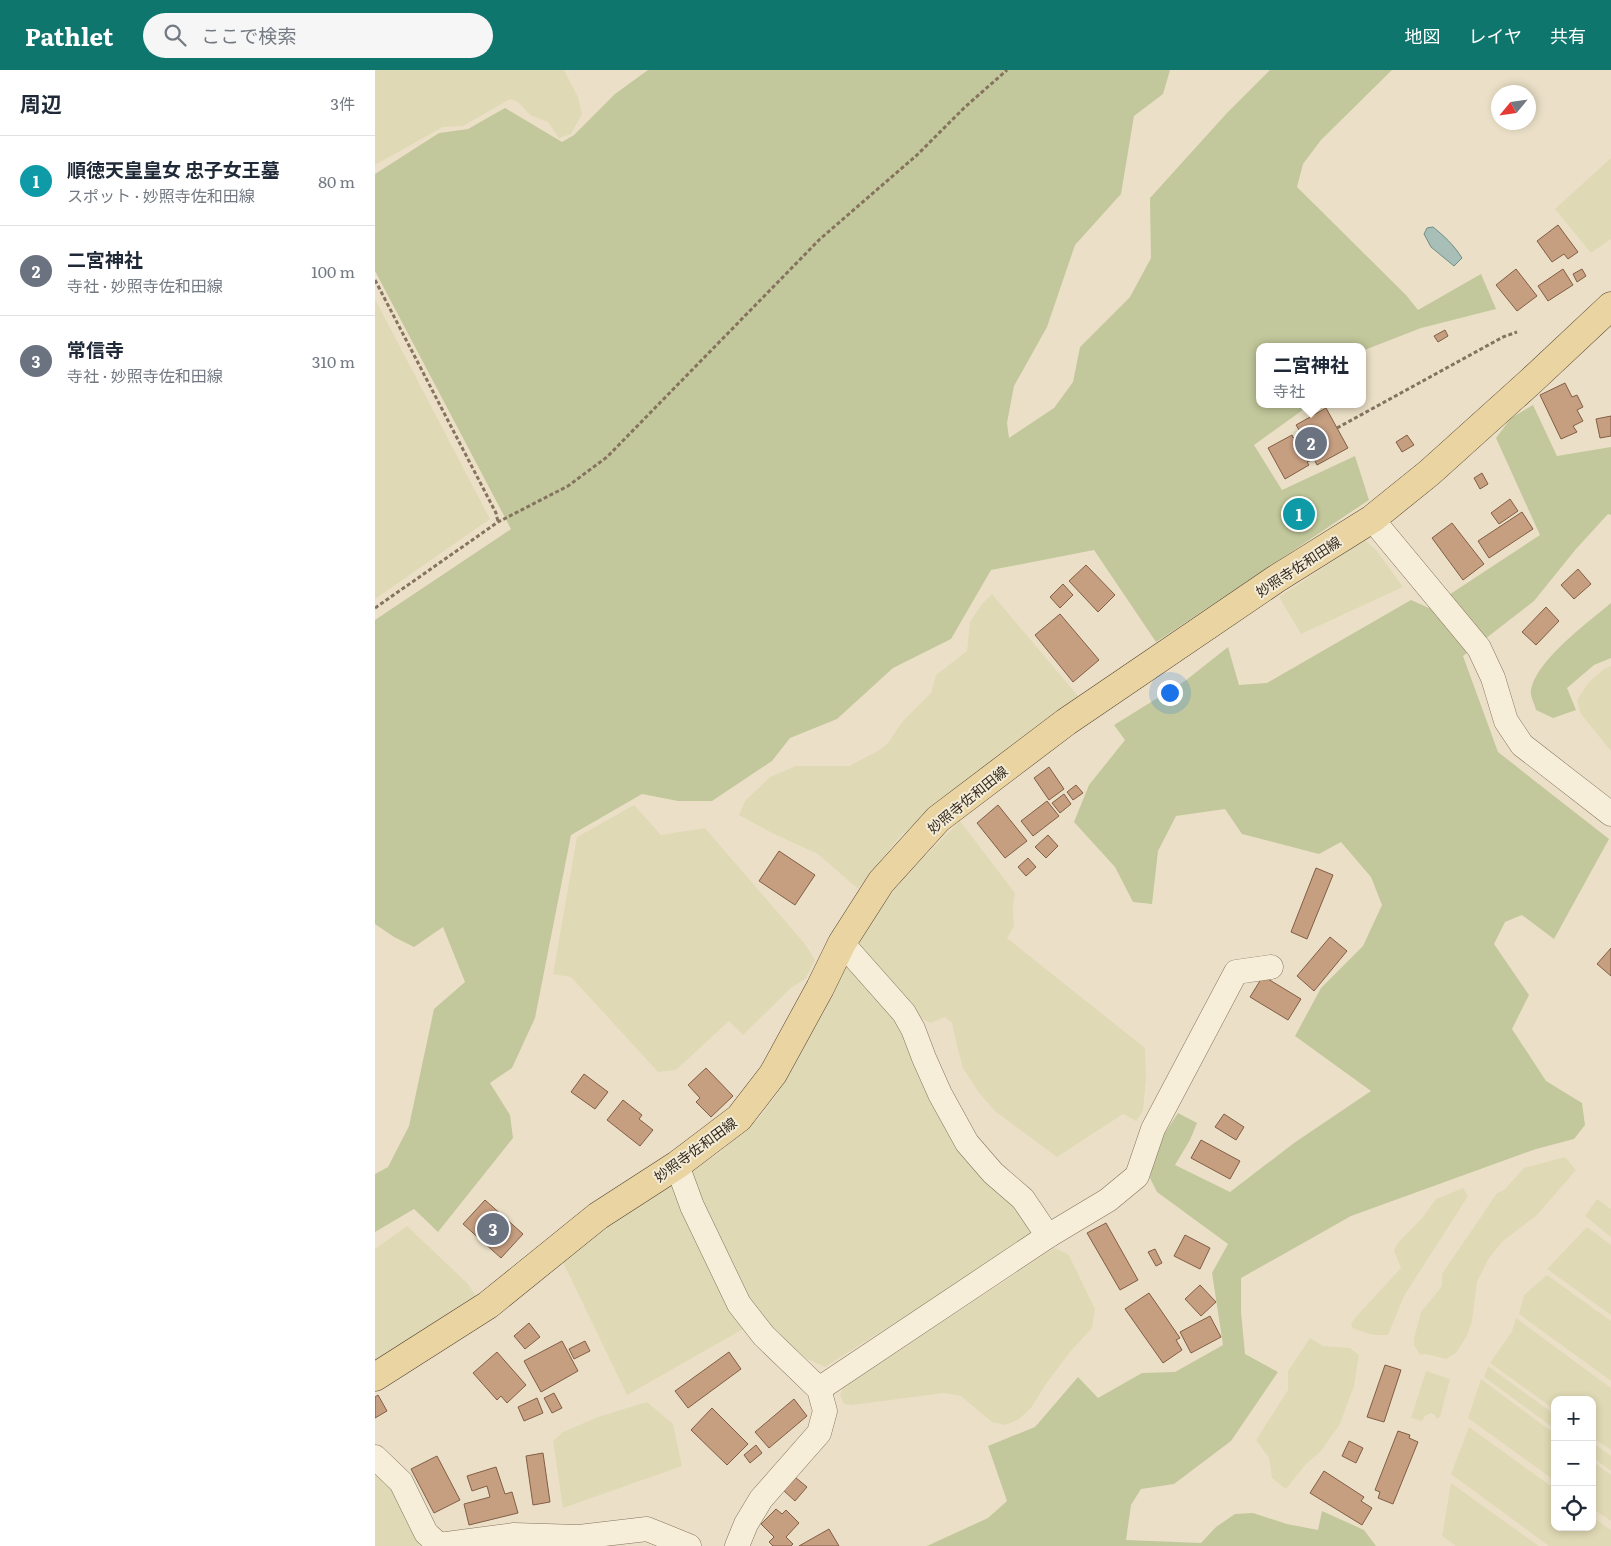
<!DOCTYPE html>
<html lang="ja">
<head>
<meta charset="utf-8">
<style>
  body { margin:0; font-family:Literata,"Noto Sans JP",serif; background:#f6f6f7; color:#1f2937 }
  .controls { position:absolute; right:15px; bottom:15px; display:grid; overflow:hidden; border-radius:10px; box-shadow:0 2px 8px #0003 }
  .controls button { width:45px; height:45px; display:grid; place-items:center; padding:0; border:0; border-bottom:1px solid #e0e1e3; background:#fff; color:#1f2937; font:25px sans-serif }
  .compass { position:absolute; left:1116px; top:15px; width:45px; height:45px; border-radius:50%; background:#fff; box-shadow:0 2px 8px #0003; rotate:241deg }
  .you { position:absolute; left:794px; top:622px; width:18px; height:18px; margin:-12px; border:4px solid #fff; border-radius:50%; background:#1a73e8; box-shadow:0 0 0 8px #1a73e833 }
  .badge { display:grid; place-items:center; width:32px; height:32px; border-radius:50%; background:#0f766e; color:#fff; font-size:16px; font-weight:700 }
  .pin { position:absolute; translate:-50% -50%; border:2px solid #fff; box-shadow:0 1px 5px #0006 }
  .popup { position:absolute; left:881px; top:273px; width:110px; height:65px; box-sizing:border-box; display:grid; place-content:center; border-radius:10px; background:#fff; filter:drop-shadow(0 1px 4px #0005); font-size:16px; white-space:nowrap; color:#747a83 }
  .popup b { font-size:19px; color:#1f2937 }
  .popup::after { content:''; position:absolute; left:50%; top:100%; margin-left:-10px; border:10px solid transparent; border-top-color:#fff }
  .list { margin:0; padding:0; list-style:none }
  h2 { display:flex; justify-content:space-between; align-items:center; height:65px; margin:0; padding:0 20px; font-size:21px }
  h2 small { font-size:16px; font-weight:400; color:#747a83 }
  .list li { display:grid; grid-template-columns:32px 1fr auto; gap:15px; align-items:center; box-sizing:border-box; height:90px; padding:0 20px; border-top:1px solid #e0e1e3 }
  .list b { display:block; font-size:19px; white-space:nowrap }
  .list p { margin:0; font-size:16px; white-space:nowrap; color:#747a83 }
  .list em { font-size:16px; font-style:normal; color:#747a83 }
  .icon { flex:none; width:28px; height:28px; fill:none; stroke:currentColor; stroke-width:2; stroke-linecap:round; stroke-linejoin:round }
  .map { position:relative; flex:none; width:1236px; height:1476px; overflow:hidden }
  header { display:flex; align-items:center; gap:30px; box-sizing:border-box; height:70px; padding:0 25px; background:#0f766e; color:#fff }
  header strong { font-size:24px }
  nav { display:flex; gap:28px; margin-inline-start:auto; font-size:18px }
  .search { width:350px; height:45px; background:#f6f6f7; display:flex; align-items:center; gap:12px; box-sizing:border-box; padding:0 18px; border-radius:28px; color:#747a83; font-size:19px }
  main { display:flex }
  aside { flex:1; background:#fff }
  .map>svg:first-child { display:block }
  .farmland { fill:#e0d9b5 }
  .green { fill:#c2c89b }
  .water { fill:#a8bfb8; stroke:#6f8c86 }
  .building { fill:#c69e80; stroke:#825e45 }
  .lines { fill:none; stroke-linecap:round; stroke-linejoin:round }
  .minor-casing { stroke:#85735e; stroke-width:25 }
  .major-casing { stroke:#534231; stroke-width:29 }
  .path { stroke:#85735e; stroke-width:3; stroke-dasharray:4 2.5; stroke-linecap:butt }
  .minor { stroke:#f6eed9; stroke-width:24 }
  .major { stroke:#ead5a2; stroke-width:28 }
  .labels { text-anchor:middle; dominant-baseline:central; stroke-width:4; stroke-linejoin:round; paint-order:stroke }
  .street-label { font-size:14px; fill:#362b20; stroke:#f3ebd6 }
</style>
</head>
<body>
<header>
<strong>Pathlet</strong>
<div class="search"><svg class="icon" aria-label="search" viewBox="0 0 24 24"><circle cx="10" cy="10" r="6"/><path d="M15 15l6 6"/></svg>ここで検索</div>
<nav><a>地図</a><a>レイヤ</a><a>共有</a></nav>
</header>
<main>
<aside>
<h2>周辺<small>3件</small></h2>
<ul class="list">
<li><span class="badge" style="background:#0f9aa8">1</span><div><b>順徳天皇皇女 忠子女王墓</b><p>スポット · 妙照寺佐和田線</p></div><em>80 m</em></li>
<li><span class="badge" style="background:#6b7280">2</span><div><b>二宮神社</b><p>寺社 · 妙照寺佐和田線</p></div><em>100 m</em></li>
<li><span class="badge" style="background:#6b7280">3</span><div><b>常信寺</b><p>寺社 · 妙照寺佐和田線</p></div><em>310 m</em></li>
</ul>
</aside>
<div class="map">
<svg width="1236" height="1476" viewBox="0 0 1236 1476">
  <rect width="100%" height="100%" fill="#ebe0c7"/>
  <g class="farmland">
    <path d="M 0,0 L 189,0 L 203,27 L 207,44 L 196,64 L 184,68 L 173,52 L 155,45 L 143,32 L 135,29 L 88,56 L 68,57 L 0,95 Z"/>
    <path d="M 1236,88 L 1236,169 L 1216,183 L 1180,139 Z"/>
    <path d="M 0,229 L 115,449 L 0,529 Z"/>
    <path d="M 990,470 L 1002,481 L 1028,517 L 926,564 L 904,527 Z"/>
    <path d="M 617,524 L 703,626 L 526,765 L 483,819 L 443,784 L 399,764 L 364,745 L 370,731 L 395,707 L 421,696 L 474,696 L 503,681 L 513,673 L 527,652 L 556,623 L 561,605 L 592,581 L 595,552 L 607,534 Z"/>
    <path d="M 1236,596 L 1236,681 L 1206,644 L 1202,630 L 1214,612 L 1229,599 Z"/>
    <path d="M 259,735 L 286,765 L 330,758 L 430,874 L 440,890 L 430,909 L 416,918 L 368,965 L 354,951 L 301,1000 L 283,1002 L 196,907 L 178,904 L 202,767 Z"/>
    <path d="M 585,751 L 640,823 L 638,838 L 639,856 L 632,868 L 770,978 L 771,1008 L 768,1041 L 761,1051 L 748,1044 L 682,1087 L 621,1042 L 604,1023 L 588,998 L 583,980 L 577,953 L 570,947 L 556,953 L 547,949 L 482,878 L 501,845 L 527,809 Z"/>
    <path d="M 473,889 L 531,959 L 650,1147 L 656,1159 L 651,1170 L 450,1297 L 426,1286 L 369,1233 L 314,1102 L 343,1084 L 382,1050 L 403,1023 Z"/>
    <path d="M 1190,1087 L 1201,1100 L 1162,1145 L 1128,1171 L 1114,1188 L 1102,1212 L 1097,1251 L 1092,1266 L 1081,1283 L 1071,1289 L 1051,1284 L 1045,1285 L 1039,1275 L 1039,1268 L 1046,1242 L 1067,1216 L 1067,1204 L 1122,1123 L 1129,1120 L 1149,1098 Z"/>
    <path d="M 298,1112 L 370,1258 L 252,1325 L 188,1192 L 243,1147 Z"/>
    <path d="M 1088,1118 L 1093,1126 L 1029,1226 L 1013,1265 L 998,1265 L 977,1258 L 976,1254 L 980,1248 L 1026,1198 L 1019,1181 L 1022,1174 L 1048,1147 L 1061,1129 Z"/>
    <path d="M 1222,1129 L 1236,1139 L 1236,1167 L 1210,1146 Z"/>
    <path d="M 32,1156 L 93,1214 L 102,1228 L 0,1292 L 0,1179 Z"/>
    <path d="M 1212,1157 L 1236,1175 L 1236,1245 L 1172,1199 Z"/>
    <path d="M 679,1178 L 693,1184 L 703,1204 L 720,1239 L 717,1258 L 695,1282 L 671,1314 L 656,1338 L 643,1350 L 630,1355 L 617,1352 L 586,1326 L 569,1323 L 477,1335 L 469,1334 L 465,1325 L 468,1318 Z"/>
    <path d="M 1172,1205 L 1236,1251 L 1236,1311 L 1144,1244 L 1149,1225 Z"/>
    <path d="M 1141,1248 L 1236,1318 L 1236,1380 L 1217,1367 L 1217,1330 L 1180,1330 L 1180,1340 L 1115,1293 L 1137,1261 Z"/>
    <path d="M 935,1268 L 948,1276 L 975,1278 L 984,1285 L 979,1316 L 965,1354 L 946,1381 L 931,1394 L 911,1419 L 897,1408 L 894,1388 L 881,1370 L 913,1320 L 913,1301 Z"/>
    <path d="M 1113,1296 L 1180,1345 L 1180,1359 L 1109,1307 Z"/>
    <path d="M 1051,1301 L 1075,1309 L 1065,1347 L 1061,1349 L 1061,1346 L 1056,1343 L 1050,1346 L 1047,1351 L 1036,1348 Z"/>
    <path d="M 1106,1309 L 1180,1364 L 1180,1411 L 1093,1348 Z"/>
    <path d="M 272,1332 L 298,1354 L 307,1396 L 188,1438 L 178,1371 L 188,1362 L 223,1347 Z"/>
    <path d="M 1094,1357 L 1180,1419 L 1180,1457 L 1217,1457 L 1217,1447 L 1236,1460 L 1236,1476 L 1174,1476 L 1076,1404 Z"/>
    <path d="M 1217,1372 L 1236,1386 L 1236,1401 L 1217,1387 Z"/>
    <path d="M 1217,1391 L 1236,1405 L 1236,1451 L 1217,1438 Z"/>
    <path d="M 0,1399 L 19,1418 L 29,1436 L 44,1476 L 0,1476 Z"/>
    <path d="M 1076,1413 L 1164,1476 L 1081,1476 L 1067,1466 Z"/>
  </g>
  <g class="green">
    <path d="M 273,0 L 795,0 L 788,24 L 759,46 L 746,124 L 700,175 L 672,257 L 639,316 L 632,353 L 634,368 L 679,338 L 698,312 L 705,277 L 755,227 L 776,188 L 775,128 L 852,43 L 895,0 L 1017,0 L 946,70 L 928,94 L 922,117 L 1031,225 L 1043,240 L 1106,204 L 1121,239 L 1046,258 L 987,281 L 987,277 L 885,277 L 885,334 L 936,334 L 879,375 L 907,420 L 980,386 L 994,430 L 781,572 L 719,480 L 616,500 L 576,569 L 518,598 L 462,649 L 415,668 L 397,691 L 337,731 L 303,731 L 267,724 L 196,765 L 160,948 L 137,998 L 115,1013 L 135,1045 L 138,1068 L 63,1162 L 39,1139 L 0,1162 L 0,1104 L 13,1097 L 34,1056 L 59,939 L 90,912 L 68,857 L 39,877 L 19,867 L 0,854 L 0,550 L 136,459 L 0,201 L 0,104 L 64,63 L 93,59 L 130,38 L 187,72 L 199,65 L 240,24 Z"/>
    <path d="M 1158,335 L 1182,386 L 1236,377 L 1236,445 L 1233,444 L 1201,479 L 1159,531 L 1088,586 L 1123,682 L 1234,769 L 1179,869 L 1147,845 L 1130,852 L 1119,874 L 1154,925 L 1137,959 L 1171,1011 L 1207,1033 L 1210,1055 L 1199,1069 L 1161,1079 L 976,1146 L 866,1208 L 866,1242 L 870,1284 L 903,1302 L 856,1371 L 799,1414 L 766,1419 L 756,1435 L 751,1470 L 826,1473 L 841,1457 L 860,1444 L 878,1443 L 912,1454 L 943,1460 L 947,1441 L 989,1460 L 1001,1476 L 552,1476 L 613,1448 L 632,1431 L 613,1376 L 660,1357 L 703,1307 L 723,1328 L 767,1303 L 800,1302 L 848,1275 L 837,1203 L 853,1174 L 782,1122 L 775,1108 L 782,1075 L 803,1043 L 822,1053 L 815,1070 L 800,1095 L 855,1122 L 919,1073 L 996,1021 L 920,966 L 946,918 L 988,876 L 1007,835 L 996,807 L 966,772 L 944,784 L 867,764 L 850,739 L 801,746 L 783,781 L 777,834 L 758,832 L 740,797 L 699,752 L 714,715 L 750,670 L 739,655 L 810,611 L 853,577 L 864,615 L 892,613 L 1036,530 L 1054,538 L 1165,465 L 1121,368 L 1136,348 Z"/>
    <path d="M 1236,533 L 1236,588 L 1219,595 L 1192,618 L 1201,640 L 1178,648 L 1161,640 C 1160,635 1157,630 1156,625 C 1154,595 1215,551 1236,533 Z"/>
  </g>
  <path class="water" d="M 1058,157 C 1069,166 1079,175 1087,188 L 1079,196 L 1056,177 L 1049,164 L 1052,158 Z"/>
  <g class="building">
    <path d="M 1183,155 L 1203,182 L 1193,189 L 1189,184 L 1177,192 L 1162,171 Z"/>
    <path d="M 1141,199 L 1162,226 L 1142,241 L 1121,215 Z"/>
    <path d="M 1188,199 L 1198,215 L 1173,231 L 1163,216 Z"/>
    <path d="M 1207,199 L 1211,206 L 1202,212 L 1198,204 Z"/>
    <path d="M 1070,260 L 1073,266 L 1063,272 L 1059,266 Z"/>
    <path d="M 1190,313 L 1197,327 L 1202,325 L 1208,337 L 1202,340 L 1208,351 L 1198,356 L 1202,362 L 1186,369 L 1165,325 Z"/>
    <path d="M 951,338 L 973,378 L 942,395 L 939,389 L 932,392 L 934,395 L 910,409 L 893,378 L 917,365 L 918,368 L 926,363 L 921,355 Z"/>
    <path d="M 1236,346 L 1236,366 L 1225,368 L 1221,349 Z"/>
    <path d="M 1032,365 L 1039,375 L 1027,382 L 1021,372 Z"/>
    <path d="M 1107,403 L 1113,414 L 1105,419 L 1099,408 Z"/>
    <path d="M 1135,429 L 1143,441 L 1124,454 L 1116,443 Z"/>
    <path d="M 1147,442 L 1158,459 L 1114,488 L 1103,471 Z"/>
    <path d="M 1077,453 L 1109,494 L 1088,510 L 1057,468 Z"/>
    <path d="M 711,495 L 740,525 L 723,542 L 694,511 Z"/>
    <path d="M 1203,499 L 1216,514 L 1199,529 L 1186,515 Z"/>
    <path d="M 688,514 L 698,525 L 685,538 L 675,527 Z"/>
    <path d="M 1171,537 L 1184,551 L 1161,575 L 1147,562 Z"/>
    <path d="M 685,544 L 724,590 L 698,612 L 660,565 Z"/>
    <path d="M 674,697 L 689,719 L 674,730 L 659,708 Z"/>
    <path d="M 701,715 L 708,723 L 698,730 L 692,722 Z"/>
    <path d="M 689,724 L 696,734 L 685,743 L 677,733 Z"/>
    <path d="M 672,731 L 684,746 L 658,766 L 646,751 Z"/>
    <path d="M 623,735 L 652,771 L 630,788 L 602,753 Z"/>
    <path d="M 673,765 L 683,776 L 671,788 L 660,777 Z"/>
    <path d="M 404,781 L 440,805 L 420,835 L 384,811 Z"/>
    <path d="M 653,788 L 661,797 L 651,806 L 643,797 Z"/>
    <path d="M 941,798 L 958,805 L 932,869 L 916,862 Z"/>
    <path d="M 955,867 L 972,881 L 939,921 L 922,906 Z"/>
    <path d="M 1236,878 L 1236,906 L 1222,894 Z"/>
    <path d="M 888,906 L 926,929 L 913,950 L 875,927 Z"/>
    <path d="M 331,998 L 358,1026 L 336,1047 L 321,1032 L 325,1028 L 313,1015 Z"/>
    <path d="M 209,1004 L 233,1022 L 220,1039 L 196,1022 Z"/>
    <path d="M 248,1030 L 267,1045 L 264,1049 L 278,1060 L 265,1076 L 232,1050 Z"/>
    <path d="M 849,1044 L 869,1057 L 861,1070 L 840,1057 Z"/>
    <path d="M 826,1070 L 865,1091 L 855,1109 L 816,1088 Z"/>
    <path d="M 110,1130 L 148,1164 L 126,1188 L 88,1154 Z"/>
    <path d="M 731,1153 L 763,1210 L 745,1220 L 712,1163 Z"/>
    <path d="M 810,1165 L 835,1178 L 825,1199 L 799,1186 Z"/>
    <path d="M 780,1179 L 787,1193 L 781,1196 L 773,1182 Z"/>
    <path d="M 825,1215 L 841,1232 L 826,1246 L 810,1229 Z"/>
    <path d="M 774,1223 L 805,1268 L 801,1270 L 807,1280 L 788,1293 L 750,1239 Z"/>
    <path d="M 835,1246 L 846,1267 L 816,1283 L 805,1262 Z"/>
    <path d="M 154,1253 L 165,1267 L 150,1279 L 139,1266 Z"/>
    <path d="M 187,1271 L 203,1301 L 166,1322 L 149,1291 Z"/>
    <path d="M 210,1271 L 215,1281 L 199,1289 L 194,1279 Z"/>
    <path d="M 122,1282 L 151,1315 L 132,1333 L 126,1326 L 122,1330 L 98,1303 Z"/>
    <path d="M 354,1282 L 366,1299 L 313,1338 L 300,1321 Z"/>
    <path d="M 1010,1295 L 1026,1300 L 1009,1352 L 992,1347 Z"/>
    <path d="M 179,1323 L 187,1338 L 177,1343 L 169,1328 Z"/>
    <path d="M 3,1325 L 12,1341 L 0,1348 L 0,1327 Z"/>
    <path d="M 162,1328 L 168,1343 L 149,1351 L 143,1337 Z"/>
    <path d="M 419,1329 L 432,1346 L 394,1378 L 380,1362 Z"/>
    <path d="M 337,1338 L 373,1374 L 352,1395 L 316,1360 Z"/>
    <path d="M 1023,1361 L 1035,1365 L 1034,1368 L 1043,1372 L 1018,1434 L 1003,1428 L 1005,1422 L 1000,1420 Z"/>
    <path d="M 974,1371 L 988,1378 L 981,1393 L 967,1386 Z"/>
    <path d="M 381,1375 L 387,1383 L 375,1393 L 369,1385 Z"/>
    <path d="M 168,1383 L 175,1432 L 158,1435 L 151,1386 Z"/>
    <path d="M 62,1386 L 85,1430 L 59,1443 L 36,1399 Z"/>
    <path d="M 121,1397 L 130,1424 L 137,1422 L 143,1443 L 94,1455 L 89,1434 L 115,1427 L 112,1416 L 97,1421 L 92,1406 Z"/>
    <path d="M 949,1401 L 989,1427 L 986,1431 L 997,1438 L 987,1455 L 935,1423 Z"/>
    <path d="M 420,1407 L 432,1417 L 420,1431 L 408,1420 Z"/>
    <path d="M 401,1439 L 407,1444 L 411,1440 L 424,1453 L 411,1467 L 418,1474 L 416,1476 L 398,1476 L 394,1472 L 399,1467 L 386,1454 Z"/>
    <path d="M 454,1459 L 464,1476 L 424,1476 Z"/>
  </g>
  <g class="lines">
    <g class="minor-casing">
      <g id="minor">
        <path d="M 997,449 L 1104,578 L 1118,608 L 1131,651 L 1147,675 L 1236,744"/>
        <path d="M 467,873 L 529,943 L 538,959 L 549,988 L 565,1024 L 592,1073 L 618,1103 L 648,1129 L 673,1166"/>
        <path d="M 302,1095 L 317,1136 L 364,1234 L 389,1266 L 444,1319 L 450,1341 L 444,1363 L 386,1429 L 371,1454 L 362,1476"/>
        <path d="M 444,1319 L 673,1166 L 733,1130 L 762,1106 L 778,1059 L 861,902 L 896,897"/>
        <path d="M 0,1387 L 26,1412 L 51,1463 L 64,1475 L 139,1465 L 204,1467 L 272,1459 L 314,1476"/>
      </g>
    </g>
    <g class="major-casing">
      <path id="major" d="M 0,1307 L 113,1235 L 223,1146 L 302,1095 L 364,1048 L 398,1004 L 445,918 L 467,873 L 506,812 L 563,749 L 691,652 L 901,509 L 997,449 L 1054,403 L 1155,312 L 1236,236"/>
    </g>
    <g class="path">
      <path d="M 0,210 L 121,443 L 123,452"/>
      <path d="M 962,358 L 1128,267 L 1142,262"/>
      <path d="M 0,538 L 123,452 L 193,416 L 232,387 L 445,169 L 542,85 L 590,37 L 632,0"/>
    </g>
    <use href="#minor" class="minor"/>
    <use href="#major" class="major"/>
  </g>
  <g class="labels">
    <g class="street-label">
      <text transform="translate(923 496) rotate(-33)">妙照寺佐和田線</text>
      <text transform="translate(592 729) rotate(-39)">妙照寺佐和田線</text>
      <text transform="translate(320 1079) rotate(-36)">妙照寺佐和田線</text>
    </g>
  </g>
</svg>
<div class="controls">
<button>+</button>
<button>−</button>
<button><svg class="icon" aria-label="locate" viewBox="0 0 24 24"><circle cx="12" cy="12" r="6"/><path d="M12 2v4M12 18v4M2 12h4M18 12h4"/></svg></button>
</div>
<svg class="compass" viewBox="-18 -18 36 36"><path d="M0-13l5 13h-10z" fill="#e53935"/><path d="M0 13l5-13h-10z" fill="#747a83"/></svg>
<div class="you"></div>
<div class="pin badge" style="left:924px;top:444px;background:#0f9aa8">1</div>
<div class="pin badge" style="left:936px;top:373px;background:#6b7280">2</div>
<div class="popup"><b>二宮神社</b>寺社</div>
<div class="pin badge" style="left:118px;top:1159px;background:#6b7280">3</div>
</div>
</main>
</body>
</html>
